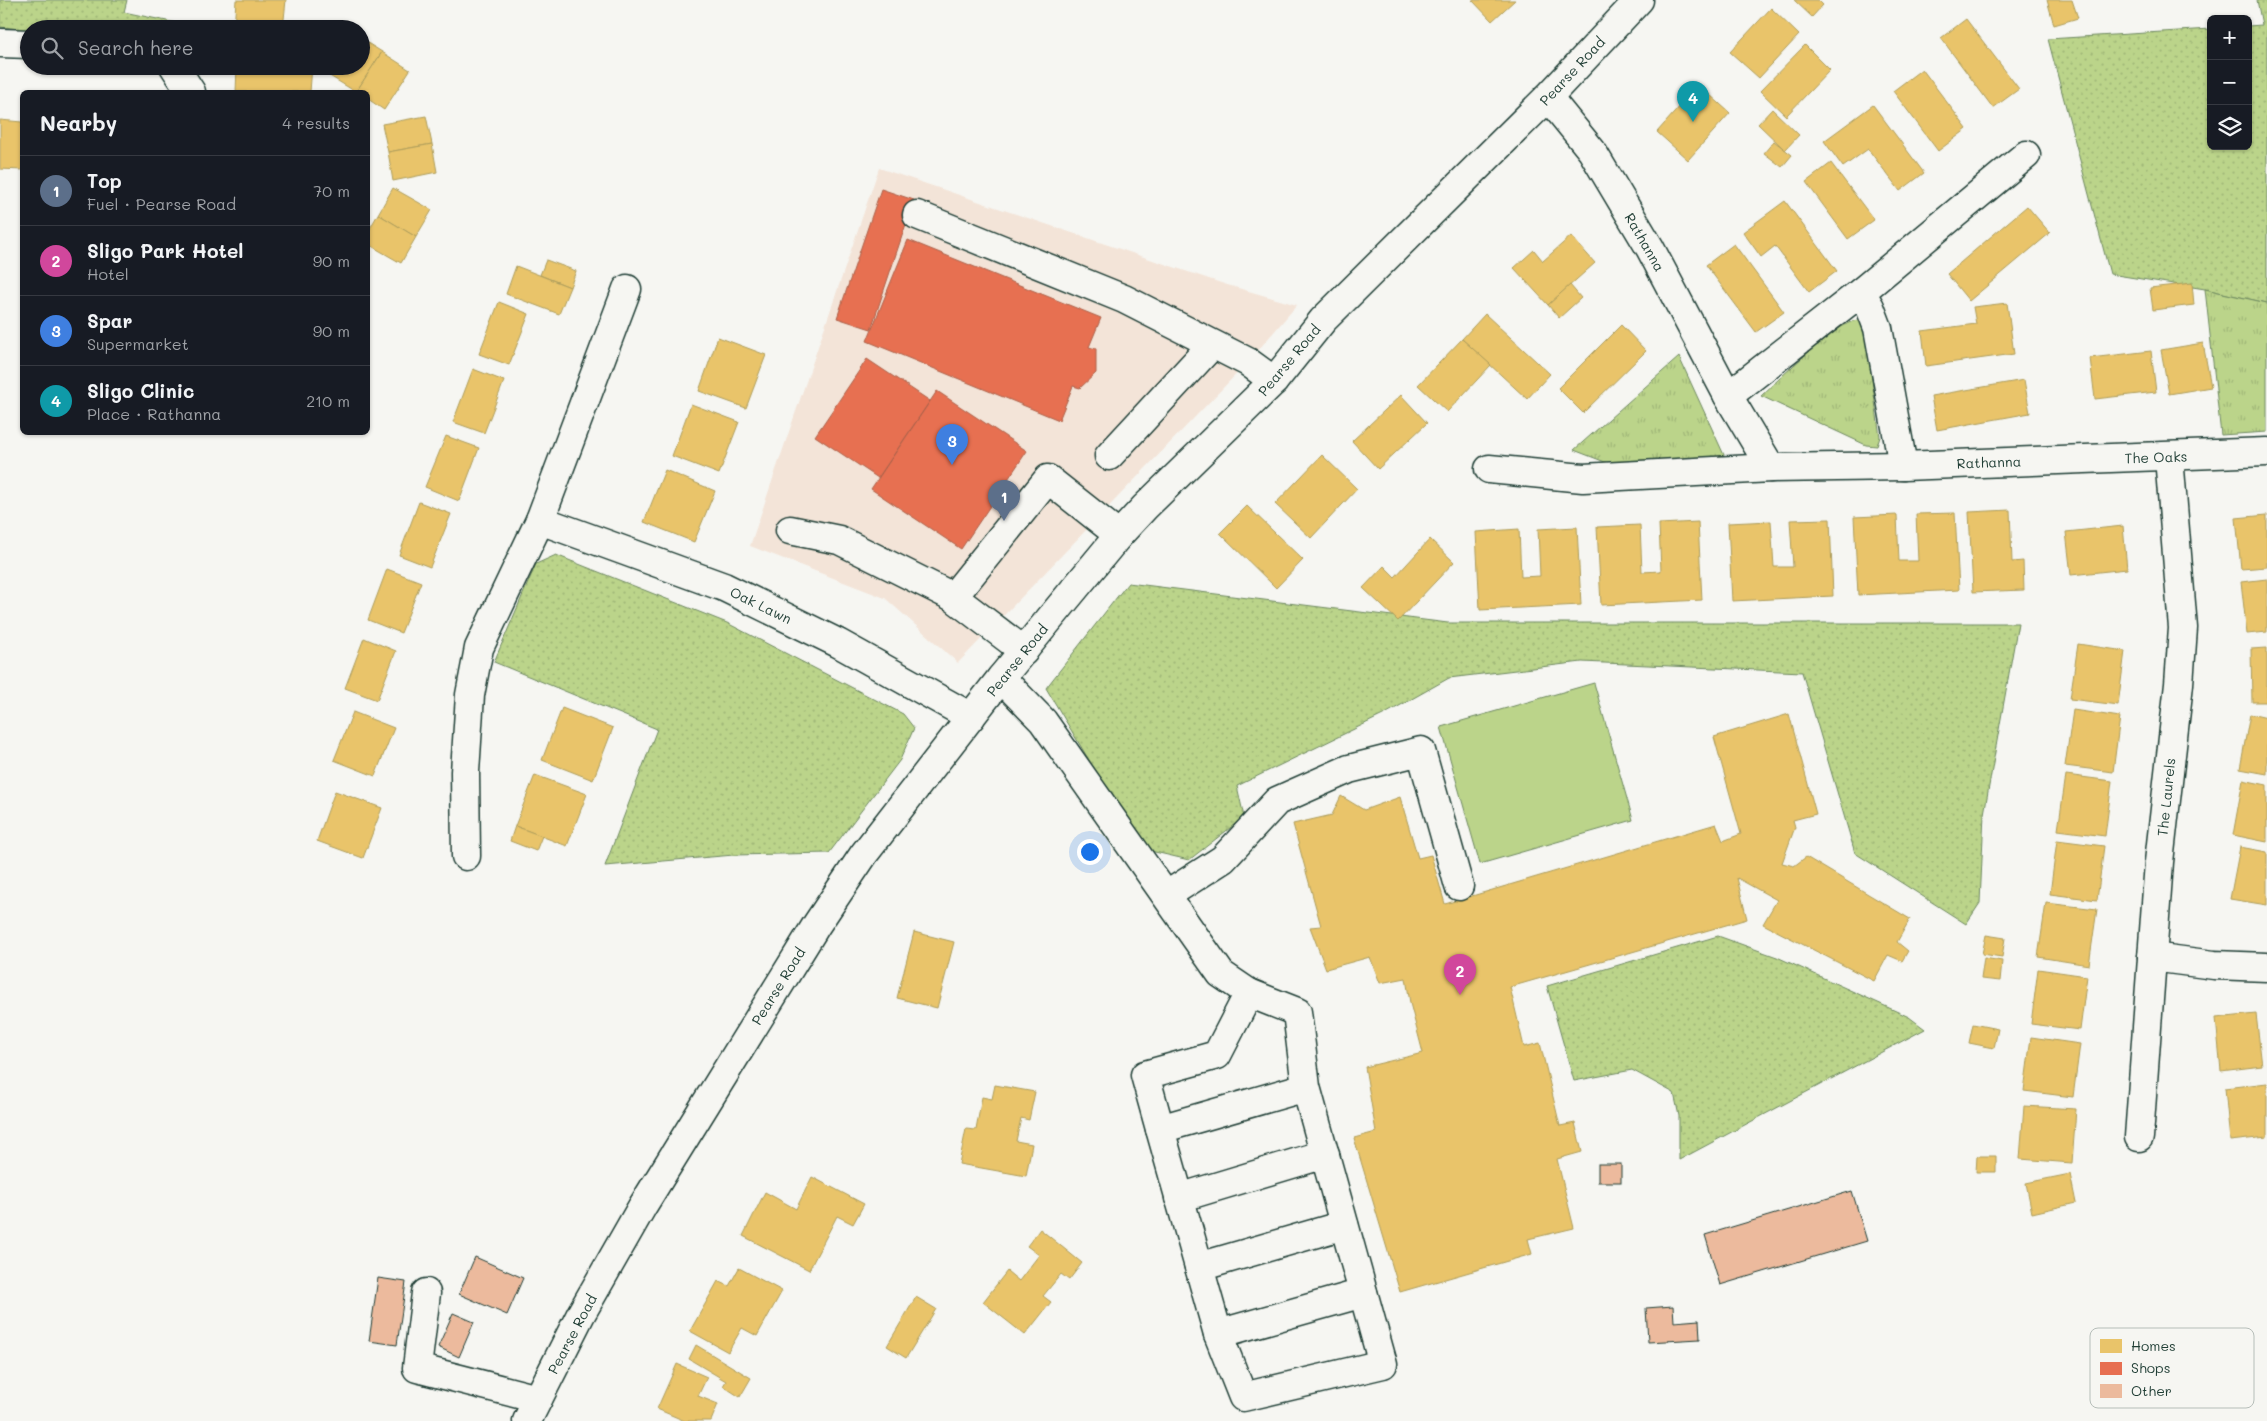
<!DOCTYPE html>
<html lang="en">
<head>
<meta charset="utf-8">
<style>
  body { margin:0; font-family:Mali,sans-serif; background:#20242c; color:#f1f3f6 }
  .controls { position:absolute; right:15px; top:15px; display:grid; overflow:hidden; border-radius:8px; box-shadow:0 1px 4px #0004 }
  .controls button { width:45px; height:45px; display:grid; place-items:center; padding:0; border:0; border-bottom:1px solid #363941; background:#171b24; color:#f1f3f6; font:25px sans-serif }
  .you { position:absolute; left:1089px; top:851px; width:18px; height:18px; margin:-12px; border:4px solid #fff; border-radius:50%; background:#1a73e8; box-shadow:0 0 0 8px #1a73e833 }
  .badge { display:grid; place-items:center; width:32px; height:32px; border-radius:50%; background:#db2777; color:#fff; font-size:16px; font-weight:700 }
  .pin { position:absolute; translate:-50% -41px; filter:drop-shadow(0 1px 2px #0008) }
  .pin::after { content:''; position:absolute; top:26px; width:18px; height:15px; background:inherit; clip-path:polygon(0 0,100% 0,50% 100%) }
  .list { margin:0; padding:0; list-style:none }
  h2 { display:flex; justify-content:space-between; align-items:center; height:65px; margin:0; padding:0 20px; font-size:21px }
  h2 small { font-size:16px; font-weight:400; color:#9ea1a6 }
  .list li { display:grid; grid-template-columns:32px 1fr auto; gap:15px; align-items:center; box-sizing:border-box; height:70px; padding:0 20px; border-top:1px solid #363941 }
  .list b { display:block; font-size:19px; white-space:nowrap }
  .list p { margin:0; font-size:16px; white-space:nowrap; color:#9ea1a6 }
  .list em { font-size:16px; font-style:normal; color:#9ea1a6 }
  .icon { flex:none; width:28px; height:28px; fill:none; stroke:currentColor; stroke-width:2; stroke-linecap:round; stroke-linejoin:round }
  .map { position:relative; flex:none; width:2267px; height:1421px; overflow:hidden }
  .search { position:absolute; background:#171b24; box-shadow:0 1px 4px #0004; left:20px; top:20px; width:350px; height:55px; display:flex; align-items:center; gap:12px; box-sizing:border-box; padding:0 18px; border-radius:28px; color:#9ea1a6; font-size:19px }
  .panel { position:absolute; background:#171b24; box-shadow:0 1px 4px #0004; left:20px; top:90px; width:350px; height:345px; border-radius:8px }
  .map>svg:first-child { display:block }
  .built { fill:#f3e4d8 }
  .grass { fill:url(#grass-dots); stroke:#6d885f }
  .park { fill:url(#park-tufts); stroke:#6d885f }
  .garden { fill:#bbd48a; stroke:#6d885f }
  .homes { fill:#e9c46a; stroke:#ac9c5a }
  .shops { fill:#e76f51; stroke:#ab6048 }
  .building { fill:#ecba9d; stroke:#1f3d34 }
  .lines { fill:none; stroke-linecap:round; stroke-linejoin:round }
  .minor-casing { stroke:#1f3d34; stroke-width:31 }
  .major-casing { stroke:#1f3d34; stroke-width:31 }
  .minor { stroke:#f6f6f2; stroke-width:28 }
  .major { stroke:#f6f6f2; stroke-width:28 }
  .labels { text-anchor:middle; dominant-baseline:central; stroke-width:5; stroke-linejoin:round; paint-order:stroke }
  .street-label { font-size:14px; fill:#1f3d34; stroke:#f6f6f2 }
  .key { fill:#f6f6f2; stroke:#b6beb9; stroke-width:1 }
  .key-label { font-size:14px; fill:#1f3d34 }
</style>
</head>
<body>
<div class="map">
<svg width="2267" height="1421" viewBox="0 0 2267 1421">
  <defs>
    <pattern id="grass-dots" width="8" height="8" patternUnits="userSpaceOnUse" patternTransform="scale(1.25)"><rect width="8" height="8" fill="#bbd48a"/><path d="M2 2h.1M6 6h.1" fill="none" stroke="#a0b778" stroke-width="1.8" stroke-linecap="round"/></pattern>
    <pattern id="park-tufts" width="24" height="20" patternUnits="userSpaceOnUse" patternTransform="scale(1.25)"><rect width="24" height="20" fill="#bbd48a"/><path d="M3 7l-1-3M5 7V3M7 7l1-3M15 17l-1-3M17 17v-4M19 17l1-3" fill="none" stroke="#a0b778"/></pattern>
  </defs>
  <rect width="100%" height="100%" fill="#f6f6f2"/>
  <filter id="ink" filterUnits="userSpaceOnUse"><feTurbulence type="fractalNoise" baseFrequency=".02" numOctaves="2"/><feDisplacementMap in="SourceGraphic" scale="10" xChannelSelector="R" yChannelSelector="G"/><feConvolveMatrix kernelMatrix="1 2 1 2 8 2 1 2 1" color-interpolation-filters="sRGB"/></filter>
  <g filter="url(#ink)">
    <path class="built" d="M 879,168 L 1224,284 L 1297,305 L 1248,362 L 958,663 L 885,598 L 750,546 Z"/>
    <g class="grass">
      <path d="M 0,0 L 127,0 L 124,12 L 181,24 L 181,29 L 29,30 L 0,27 Z"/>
      <path d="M 2257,0 L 2267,0 L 2267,303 L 2205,289 L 2110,274 L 2048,39 L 2211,29 L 2211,146 L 2248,146 L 2248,26 L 2262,25 Z"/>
      <path d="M 556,555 L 727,623 L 903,714 L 914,728 L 900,760 L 829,853 L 734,855 L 605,866 L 657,729 L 494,662 L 536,564 Z"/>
      <path d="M 1128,583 L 1448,623 L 2018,623 L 1984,814 L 1980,903 L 1966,924 L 1855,853 L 1802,672 L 1582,662 L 1449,678 L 1385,714 L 1237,786 L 1244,817 L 1189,860 L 1142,849 L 1046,688 Z"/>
      <path d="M 1718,936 L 1777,957 L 1909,1017 L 1925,1029 L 1679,1160 L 1679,1116 L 1674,1093 L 1632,1070 L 1574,1081 L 1547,986 Z"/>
    </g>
    <g class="park">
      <path d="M 2205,289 L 2267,303 L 2267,432 L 2221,435 Z"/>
      <path d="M 1857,320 L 1862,323 L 1866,338 L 1880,437 L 1877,446 L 1866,445 L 1761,396 C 1779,379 1836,323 1857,320 Z"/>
      <path d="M 1679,357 L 1724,455 L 1716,459 L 1605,462 L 1574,450 Z"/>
    </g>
    <path class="garden" d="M 1594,683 L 1633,820 L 1480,864 L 1441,727 Z"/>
    <g class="homes">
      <path d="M 236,0 L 286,0 L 283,29 L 234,29 Z"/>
      <path d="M 1472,0 L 1515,0 L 1492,21 Z"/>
      <path d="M 1794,0 L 1818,0 L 1823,5 L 1812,17 Z"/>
      <path d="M 2047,0 L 2072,0 L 2078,18 L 2054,25 Z"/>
      <path d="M 1771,8 L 1799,35 L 1759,78 L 1730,52 Z"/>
      <path d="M 1966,19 L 2019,89 L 1993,108 L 1941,38 Z"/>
      <path d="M 361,39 L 382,52 L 356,92 L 328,75 L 334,66 L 361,66 Z"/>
      <path d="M 1805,45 L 1830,70 L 1786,116 L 1760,91 Z"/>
      <path d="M 382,52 L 410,70 L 384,110 L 368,99 L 368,92 L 356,92 Z"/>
      <path d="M 237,66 L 312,66 L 310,92 L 236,92 Z"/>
      <path d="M 1922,69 L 1967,129 L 1938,151 L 1893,91 Z"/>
      <path d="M 1699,85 L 1730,113 L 1688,160 L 1657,132 Z"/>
      <path d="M 1873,105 L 1924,173 L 1900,191 L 1868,149 L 1843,167 L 1824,141 Z"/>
      <path d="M 1772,109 L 1799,135 L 1785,150 L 1758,124 Z"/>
      <path d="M 426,116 L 432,144 L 388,152 L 382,124 Z"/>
      <path d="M 0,120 L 22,122 L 22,170 L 0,169 Z"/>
      <path d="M 1774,141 L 1792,155 L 1782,167 L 1764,153 Z"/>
      <path d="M 432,144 L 437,172 L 393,181 L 388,152 Z"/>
      <path d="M 1831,163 L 1874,220 L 1848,239 L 1806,182 Z"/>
      <path d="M 393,188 L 432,210 L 416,237 L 378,214 Z"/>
      <path d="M 1785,201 L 1837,271 L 1809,292 L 1775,246 L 1761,257 L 1743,232 Z"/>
      <path d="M 2027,206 L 2050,233 L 1969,301 L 1947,274 Z"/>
      <path d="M 378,214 L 416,237 L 401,263 L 368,244 L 368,232 Z"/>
      <path d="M 1571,236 L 1595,263 L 1548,305 L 1514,268 L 1534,250 L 1543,261 Z"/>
      <path d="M 1734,244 L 1784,312 L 1756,332 L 1706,265 Z"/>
      <path d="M 546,260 L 576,271 L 570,287 L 540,275 Z"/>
      <path d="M 516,266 L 570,287 L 559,314 L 506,294 Z"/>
      <path d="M 2192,283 L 2194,305 L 2153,310 L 2150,288 Z"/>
      <path d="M 1570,285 L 1581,298 L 1559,318 L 1548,305 Z"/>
      <path d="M 499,302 L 529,314 L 509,365 L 479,354 Z"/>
      <path d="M 2007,303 L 2014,354 L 1926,366 L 1922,331 L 1976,324 L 1973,307 Z"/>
      <path d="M 1485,314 L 1550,374 L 1527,399 L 1462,339 Z"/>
      <path d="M 1621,325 L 1646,351 L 1583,413 L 1558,388 Z"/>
      <path d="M 718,337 L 766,355 L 746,408 L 699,391 Z"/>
      <path d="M 1462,339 L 1491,365 L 1447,412 L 1418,385 Z"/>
      <path d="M 2203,343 L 2211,387 L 2169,394 L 2161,350 Z"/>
      <path d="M 2151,351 L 2156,392 L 2095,399 L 2090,358 Z"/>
      <path d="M 473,369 L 504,381 L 484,433 L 453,422 Z"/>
      <path d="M 2024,380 L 2030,413 L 1937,430 L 1931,396 Z"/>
      <path d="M 1401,395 L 1427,423 L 1378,469 L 1352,441 Z"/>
      <path d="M 691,404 L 739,422 L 719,474 L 672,456 Z"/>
      <path d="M 446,436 L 479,448 L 459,501 L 425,487 Z"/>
      <path d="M 1322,455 L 1357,489 L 1311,538 L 1275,504 Z"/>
      <path d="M 665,470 L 715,491 L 694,542 L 644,522 Z"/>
      <path d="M 419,502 L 451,514 L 430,567 L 399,555 Z"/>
      <path d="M 1247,506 L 1303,560 L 1276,588 L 1220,533 Z"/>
      <path d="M 2010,510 L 2012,562 L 2023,561 L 2024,590 L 1973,592 L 1969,512 Z"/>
      <path d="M 1955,513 L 1959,590 L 1858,595 L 1854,517 L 1897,515 L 1899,561 L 1918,561 L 1916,514 Z"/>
      <path d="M 2267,515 L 2267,567 L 2241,569 L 2236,518 Z"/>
      <path d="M 1830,519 L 1833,596 L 1732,601 L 1728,523 L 1771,521 L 1774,567 L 1793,567 L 1790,520 Z"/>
      <path d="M 1698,522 L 1702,600 L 1601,605 L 1597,527 L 1640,525 L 1642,572 L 1661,571 L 1659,524 Z"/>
      <path d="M 2123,526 L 2127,569 L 2071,575 L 2066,532 Z"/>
      <path d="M 1577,527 L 1581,605 L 1480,610 L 1476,532 L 1519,529 L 1521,577 L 1540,576 L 1538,529 Z"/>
      <path d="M 1430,539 L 1454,562 L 1398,621 L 1363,588 L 1384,566 L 1395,577 Z"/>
      <path d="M 387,569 L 421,582 L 401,633 L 368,620 Z"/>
      <path d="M 2267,579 L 2267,632 L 2247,634 L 2241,582 Z"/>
      <path d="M 364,638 L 396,651 L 377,700 L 345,688 Z"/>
      <path d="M 2078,644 L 2125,651 L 2118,705 L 2070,699 Z"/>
      <path d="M 2267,648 L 2267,702 L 2252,702 L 2251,649 Z"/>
      <path d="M 562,708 L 613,728 L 593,780 L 542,760 Z"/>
      <path d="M 2073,710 L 2120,717 L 2113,772 L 2065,766 Z"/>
      <path d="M 353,712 L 394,728 L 375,776 L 334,760 Z"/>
      <path d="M 1789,714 L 1816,814 L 1793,820 L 1795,827 L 1782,863 L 1794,866 L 1806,857 L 1910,919 L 1897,942 L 1908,951 L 1902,961 L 1888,955 L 1874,981 L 1763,924 L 1777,900 L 1737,878 L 1747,919 L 1510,987 L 1524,1047 L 1540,1043 L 1560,1126 L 1575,1123 L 1582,1152 L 1557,1159 L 1574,1228 L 1528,1239 L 1532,1254 L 1400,1292 L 1354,1138 L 1376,1132 L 1365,1067 L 1423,1053 L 1410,1003 L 1406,978 L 1380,983 L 1370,957 L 1326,969 L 1310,927 L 1321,926 L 1293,824 L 1332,815 L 1341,796 L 1364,810 L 1400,797 L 1418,858 L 1431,855 L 1445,904 L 1716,824 L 1723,841 L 1741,834 L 1714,737 Z"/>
      <path d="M 2250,714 L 2267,718 L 2267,774 L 2240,769 Z"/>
      <path d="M 535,775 L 587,794 L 567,846 L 515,826 Z"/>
      <path d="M 2066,775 L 2112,781 L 2105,836 L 2058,830 Z"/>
      <path d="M 2243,780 L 2267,785 L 2267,842 L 2233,835 Z"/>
      <path d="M 335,791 L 382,808 L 363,858 L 317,841 Z"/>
      <path d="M 515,826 L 542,836 L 536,851 L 510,841 Z"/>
      <path d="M 2057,840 L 2104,846 L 2097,900 L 2050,894 Z"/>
      <path d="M 2240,847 L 2267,852 L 2267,905 L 2230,899 Z"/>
      <path d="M 2046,903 L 2097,909 L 2089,965 L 2038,957 Z"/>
      <path d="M 914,932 L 954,942 L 937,1008 L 897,998 Z"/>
      <path d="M 1986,935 L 2005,938 L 2002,957 L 1982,954 Z"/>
      <path d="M 1984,958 L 2002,961 L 2000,981 L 1981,979 Z"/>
      <path d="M 2038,969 L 2087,976 L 2080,1030 L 2031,1024 Z"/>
      <path d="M 2256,1014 L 2262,1066 L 2221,1071 L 2216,1018 Z"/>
      <path d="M 1973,1024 L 1998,1029 L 1994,1048 L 1969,1043 Z"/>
      <path d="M 2031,1037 L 2080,1044 L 2073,1097 L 2024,1091 Z"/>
      <path d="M 2267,1083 L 2267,1137 L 2230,1141 L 2225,1088 Z"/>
      <path d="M 995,1085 L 1035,1092 L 1029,1120 L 1021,1118 L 1016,1141 L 1032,1144 L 1026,1176 L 959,1164 L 966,1129 L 976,1130 L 982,1097 L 992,1099 Z"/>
      <path d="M 2024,1106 L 2076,1109 L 2072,1163 L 2020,1159 Z"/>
      <path d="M 1977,1156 L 1996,1156 L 1996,1172 L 1976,1172 Z"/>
      <path d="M 2070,1174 L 2076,1203 L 2032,1213 L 2026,1183 Z"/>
      <path d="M 812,1177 L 864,1204 L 853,1224 L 837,1216 L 809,1270 L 743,1236 L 765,1192 L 796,1209 Z"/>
      <path d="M 1040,1229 L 1082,1263 L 1069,1280 L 1061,1274 L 1043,1296 L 1051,1302 L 1025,1335 L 983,1302 L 1007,1271 L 1019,1281 L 1039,1255 L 1027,1246 Z"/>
      <path d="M 739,1268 L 782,1291 L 757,1336 L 742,1328 L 728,1352 L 690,1331 L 718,1281 L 729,1286 Z"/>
      <path d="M 916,1297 L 936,1309 L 906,1358 L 887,1346 Z"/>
      <path d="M 696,1345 L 751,1378 L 740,1397 L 723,1386 L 726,1381 L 689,1359 Z"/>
      <path d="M 677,1364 L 707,1377 L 698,1396 L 718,1404 L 711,1421 L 685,1421 L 657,1409 Z"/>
    </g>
    <g class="shops">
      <path d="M 881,189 L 914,200 L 871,329 L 837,318 Z"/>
      <path d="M 908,240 L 1101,318 L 1089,347 L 1096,349 L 1096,373 L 1080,388 L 1073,386 L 1059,420 L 867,341 Z"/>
      <path d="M 867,359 L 930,401 L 878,478 L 815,436 Z"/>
      <path d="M 937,391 L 1027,451 L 961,549 L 871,489 Z"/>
    </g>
    <g class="building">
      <rect x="1598" y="1164" width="23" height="18"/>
      <path d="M 1852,1191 L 1867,1241 L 1720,1285 L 1705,1235 Z"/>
      <path d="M 475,1257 L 523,1278 L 507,1315 L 459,1294 Z"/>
      <path d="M 378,1278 L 406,1282 L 397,1345 L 369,1341 Z"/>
      <path d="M 1673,1306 L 1674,1322 L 1699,1320 L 1700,1339 L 1648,1342 L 1646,1308 Z"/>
      <path d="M 453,1313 L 474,1322 L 459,1357 L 438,1347 Z"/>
    </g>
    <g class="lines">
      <g class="minor-casing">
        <g id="minor">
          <path d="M 0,43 L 29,44"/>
          <path d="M 174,66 L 191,92"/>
          <path d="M 1548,97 L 1592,151 L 1650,248 L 1728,396 L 1771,468"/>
          <path d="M 917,215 L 1124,299 L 1248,362 L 1274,381"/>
          <path d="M 1861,292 L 1870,307 L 1878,328 L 1903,466"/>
          <path d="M 1728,396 L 1861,292 L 2026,155"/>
          <path d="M 1109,456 L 1212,345"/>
          <path d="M 1489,469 L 1583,478 L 1771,468 L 1903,466 L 2267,452"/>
          <path d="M 540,520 L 724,587 L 838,643 L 971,717"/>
          <path d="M 790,530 L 839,540 L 953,597"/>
          <path d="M 1024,651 L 953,597 L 1048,479 L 1119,535"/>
          <path d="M 1001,678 L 1043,721 L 1221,974 L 1249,993 L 1297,1012 L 1306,1087 L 1383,1364 L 1243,1397 L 1218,1334 L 1160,1129 L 1306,1087"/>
          <path d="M 466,856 L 465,772 L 470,695 L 479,648 L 540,520 L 627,289"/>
          <path d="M 1167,895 L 1223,859 L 1277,801 L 1349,769 L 1421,751 L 1459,886"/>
          <path d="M 2152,957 L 2214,965 L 2267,967"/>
          <path d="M 1160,1129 L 1145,1075 L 1217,1055 L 1249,993"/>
          <path d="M 2139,1137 L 2159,862 L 2179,684 L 2183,628 L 2169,457"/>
          <path d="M 1179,1198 L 1325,1154"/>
          <path d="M 1199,1267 L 1344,1225"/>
          <path d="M 426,1293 L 417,1368 L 538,1399"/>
          <path d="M 1218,1334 L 1363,1293"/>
        </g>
      </g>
      <g class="major-casing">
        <path id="major" d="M 527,1421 L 581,1314 L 642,1207 L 817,924 L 864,854 L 1001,678 L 1119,535 L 1145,507 L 1274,381 L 1323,320 L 1548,97 L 1639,0"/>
      </g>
      <use href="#minor" class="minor"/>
      <use href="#major" class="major"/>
    </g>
  </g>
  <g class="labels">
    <g class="street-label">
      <text transform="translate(1572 71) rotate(-47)">Pearse Road</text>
      <text transform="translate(1645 242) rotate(60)">Rathanna</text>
      <text transform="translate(1289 360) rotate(-50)">Pearse Road</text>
      <text transform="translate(2156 457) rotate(-2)">The Oaks</text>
      <text transform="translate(1989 462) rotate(-2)">Rathanna</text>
      <text transform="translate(761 605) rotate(26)">Oak Lawn</text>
      <text transform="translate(1017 660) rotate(-51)">Pearse Road</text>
      <text transform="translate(2166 797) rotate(-84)">The Laurels</text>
      <text transform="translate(778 986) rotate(-58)">Pearse Road</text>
      <text transform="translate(572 1334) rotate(-62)">Pearse Road</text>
    </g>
  </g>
  <rect x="2090" y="1328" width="164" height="80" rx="8" class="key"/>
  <rect x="2100" y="1339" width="22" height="14" fill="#e9c46a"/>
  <rect x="2100" y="1362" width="22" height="13" fill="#e76f51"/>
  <rect x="2100" y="1384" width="22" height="14" fill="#ecba9d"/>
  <g class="key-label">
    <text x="2131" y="1351">Homes</text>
    <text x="2131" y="1373">Shops</text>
    <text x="2131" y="1396">Other</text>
  </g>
</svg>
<div class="controls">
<button>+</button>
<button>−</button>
<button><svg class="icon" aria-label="layers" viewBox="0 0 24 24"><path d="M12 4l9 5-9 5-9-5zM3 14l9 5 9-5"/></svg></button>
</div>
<div class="you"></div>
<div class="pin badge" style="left:1004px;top:521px;background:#5c6f8a">1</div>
<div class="pin badge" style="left:1460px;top:995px;background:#d1479c">2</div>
<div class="pin badge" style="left:952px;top:465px;background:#3f7fe0">3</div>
<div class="pin badge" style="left:1693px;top:122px;background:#0f9aa8">4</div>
<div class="search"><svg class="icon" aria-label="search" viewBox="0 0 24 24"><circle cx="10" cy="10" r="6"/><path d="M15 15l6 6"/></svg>Search here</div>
<section class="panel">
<h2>Nearby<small>4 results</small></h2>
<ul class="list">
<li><span class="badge" style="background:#5c6f8a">1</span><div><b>Top</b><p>Fuel · Pearse Road</p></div><em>70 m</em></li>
<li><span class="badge" style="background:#d1479c">2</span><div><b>Sligo Park Hotel</b><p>Hotel</p></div><em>90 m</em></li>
<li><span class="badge" style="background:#3f7fe0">3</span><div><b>Spar</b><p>Supermarket</p></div><em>90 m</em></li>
<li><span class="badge" style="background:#0f9aa8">4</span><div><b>Sligo Clinic</b><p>Place · Rathanna</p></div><em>210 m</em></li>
</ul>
</section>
</div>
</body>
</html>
